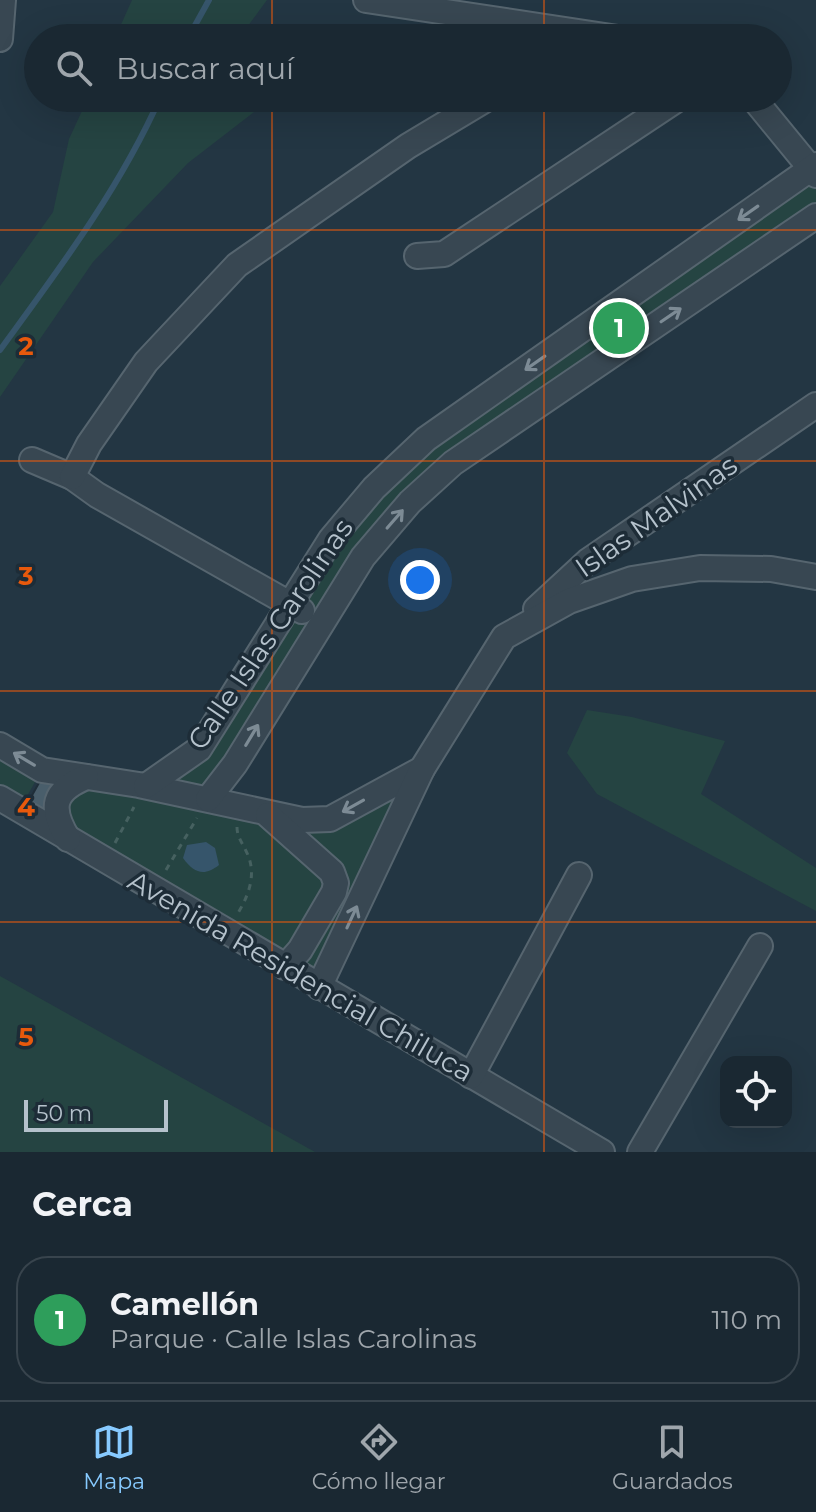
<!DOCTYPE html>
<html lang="es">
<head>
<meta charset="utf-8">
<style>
  body { margin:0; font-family:Montserrat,sans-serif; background:#23303a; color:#f1f3f6 }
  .controls { position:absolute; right:24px; bottom:24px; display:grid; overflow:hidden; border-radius:16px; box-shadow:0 8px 32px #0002 }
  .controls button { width:72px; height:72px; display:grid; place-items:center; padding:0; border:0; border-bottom:2px solid #38444d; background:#1a2832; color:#f1f3f6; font:40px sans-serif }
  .scale { position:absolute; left:24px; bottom:20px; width:144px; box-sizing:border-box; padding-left:8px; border:4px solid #b5c2cc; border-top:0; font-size:22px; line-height:28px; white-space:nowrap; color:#b5c2cc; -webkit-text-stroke:6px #1d2c37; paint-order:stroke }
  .you { position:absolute; left:420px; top:580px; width:28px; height:28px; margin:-20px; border:6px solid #fff; border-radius:50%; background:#1a73e8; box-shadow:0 0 0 12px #1a73e833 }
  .badge { display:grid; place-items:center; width:52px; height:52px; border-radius:50%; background:#87caff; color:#fff; font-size:26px; font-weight:700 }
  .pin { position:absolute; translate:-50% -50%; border:4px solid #fff; box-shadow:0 2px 8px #0006 }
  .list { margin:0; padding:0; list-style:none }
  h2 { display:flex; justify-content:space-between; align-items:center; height:104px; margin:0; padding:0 32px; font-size:34px }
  h2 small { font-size:26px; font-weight:400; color:#9fa6ac }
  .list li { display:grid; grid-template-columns:52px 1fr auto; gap:24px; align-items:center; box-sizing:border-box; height:128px; margin:0 16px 16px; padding:0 16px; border:2px solid #38444d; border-radius:32px }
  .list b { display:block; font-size:30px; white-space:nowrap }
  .list p { margin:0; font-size:26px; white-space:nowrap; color:#9fa6ac }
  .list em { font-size:26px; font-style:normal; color:#9fa6ac }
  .icon { flex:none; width:44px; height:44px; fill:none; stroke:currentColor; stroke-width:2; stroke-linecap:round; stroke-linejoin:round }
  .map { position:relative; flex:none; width:816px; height:1152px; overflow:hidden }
  .search { position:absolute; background:#1a2832; box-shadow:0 8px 32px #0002; left:24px; right:24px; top:24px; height:88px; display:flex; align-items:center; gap:20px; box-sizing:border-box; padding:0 28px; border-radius:44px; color:#9fa6ac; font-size:30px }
  .sheet { height:248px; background:#1a2832 }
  nav { display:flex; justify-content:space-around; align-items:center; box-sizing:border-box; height:112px; border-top:2px solid #38444d; background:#1a2832; font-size:22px; color:#9fa6ac }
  nav a { display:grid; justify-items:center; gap:4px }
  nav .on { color:#87caff }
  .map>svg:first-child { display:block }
  .green { fill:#254442 }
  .water { fill:#36556b }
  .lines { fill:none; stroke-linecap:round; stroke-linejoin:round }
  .stream { stroke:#36556b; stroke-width:6 }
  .building { fill:#495e6b; stroke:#1f2e39; stroke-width:2 }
  .minor-casing { stroke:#56656f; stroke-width:28 }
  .path { stroke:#466160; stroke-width:3; stroke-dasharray:6 6; stroke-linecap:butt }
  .minor { stroke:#384752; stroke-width:24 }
  .oneway { stroke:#7d8b95 }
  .grid { fill:none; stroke:#e8590c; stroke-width:2; stroke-opacity:0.55 }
  .labels { text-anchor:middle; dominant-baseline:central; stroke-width:7; stroke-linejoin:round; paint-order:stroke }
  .street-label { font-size:28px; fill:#b5c2cc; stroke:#1d2c37 }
  .grid-label { font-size:26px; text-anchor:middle; font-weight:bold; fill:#e8590c; stroke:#1d2c37; stroke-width:7; stroke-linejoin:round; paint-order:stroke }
</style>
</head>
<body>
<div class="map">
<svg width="816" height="1152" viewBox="0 0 816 1152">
  <rect width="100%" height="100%" fill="#233643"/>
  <g class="green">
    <path d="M 132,0 L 267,0 L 242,34 L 245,38 L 115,38 Z"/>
    <path d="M 88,98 L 272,98 L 188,163 L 93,262 L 0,397 L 0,286 L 53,212 L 69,139 Z"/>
    <path d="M 816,166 L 816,216 L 410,502 L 208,799 L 302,820 L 422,769 L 319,987 L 68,839 L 64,789 L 139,785 L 199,749 L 374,488 Z"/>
    <path d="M 587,710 L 632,717 L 725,741 L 701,794 L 816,868 L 816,911 L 597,794 L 567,753 Z"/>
    <path d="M 0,745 L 42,770 L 19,810 L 0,798 Z"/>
    <path d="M 0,976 L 315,1152 L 0,1152 Z"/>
  </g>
  <path class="water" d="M 206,842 L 215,848 L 219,865 C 204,877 194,873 183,858 L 187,845 Z"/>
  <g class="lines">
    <g class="stream">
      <path d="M 188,38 L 209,0"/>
      <path d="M 0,350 C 59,269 119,190 160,98"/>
    </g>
  </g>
  <path class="building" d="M 45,772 L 63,787 L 54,826 L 25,808 Z"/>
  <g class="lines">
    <g class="minor-casing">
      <g id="minor">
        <path d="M 366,0 L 618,38"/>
        <path d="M 0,39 L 3,0"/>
        <path d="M 753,98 L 816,175"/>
        <path d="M 417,256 L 444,254 L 679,98"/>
        <path d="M 32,460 L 72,477 L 97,495 L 302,611"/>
        <path d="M 72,477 L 89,444 L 146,362 L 237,265 L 408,146 L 488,98"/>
        <path d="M 536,609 L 588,561 L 816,405"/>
        <path d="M 0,745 L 42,770 L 139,785 L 302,820 L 330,819 L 422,769"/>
        <path d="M 146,786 L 199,749 L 331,539 L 374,488 L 426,439 L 816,165"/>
        <path d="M 0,798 L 602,1152"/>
        <path d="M 208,799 L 235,764 L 363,557 L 410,502 L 453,463 L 816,216"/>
        <path d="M 268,815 L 332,872 L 336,883 L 334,892 L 300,950 L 285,967"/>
        <path d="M 68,839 C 49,807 53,791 86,777"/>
        <path d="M 319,987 L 422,769 L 504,637 L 569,601 L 632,579 L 700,568 L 771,569 L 816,577"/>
        <path d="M 471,1076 L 579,875"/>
        <path d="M 640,1152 L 760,946"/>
      </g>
    </g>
    <g class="path">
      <path d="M 237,827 C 237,837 242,842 246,851 C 257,872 250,893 238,913"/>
      <path d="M 115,843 L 134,807"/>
      <path d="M 166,870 L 197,818"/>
    </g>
    <use href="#minor" class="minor"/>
  </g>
  <defs><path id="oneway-shaft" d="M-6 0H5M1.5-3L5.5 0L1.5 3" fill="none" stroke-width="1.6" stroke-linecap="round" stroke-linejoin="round" transform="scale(2)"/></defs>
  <g class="oneway">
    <use href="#oneway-shaft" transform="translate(748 213) rotate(145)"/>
    <use href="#oneway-shaft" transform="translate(671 315) rotate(-34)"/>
    <use href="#oneway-shaft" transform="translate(535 363) rotate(145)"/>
    <use href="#oneway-shaft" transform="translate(395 519) rotate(-49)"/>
    <use href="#oneway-shaft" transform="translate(252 735) rotate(-59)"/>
    <use href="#oneway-shaft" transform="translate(24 759) rotate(-149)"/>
    <use href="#oneway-shaft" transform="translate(353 806) rotate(151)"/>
    <use href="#oneway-shaft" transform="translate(352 917) rotate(-65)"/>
  </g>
  <path class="grid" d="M 272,0 L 272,38M 544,0 L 544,38M 272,98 L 272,1152M 544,98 L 544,1152M 0,230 L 816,230M 0,461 L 816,461M 0,691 L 816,691M 0,922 L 816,922"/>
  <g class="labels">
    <g class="street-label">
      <text transform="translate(656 516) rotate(-35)">Islas Malvinas</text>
      <text transform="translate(270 634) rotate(-56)">Calle Islas Carolinas</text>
      <text transform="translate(301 976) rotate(30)">Avenida Residencial Chiluca</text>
    </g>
  </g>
  <g class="grid-label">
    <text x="26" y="355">2</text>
    <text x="26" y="585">3</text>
    <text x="26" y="816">4</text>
    <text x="26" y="1046">5</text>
  </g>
</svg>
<div class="controls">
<button><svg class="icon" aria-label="locate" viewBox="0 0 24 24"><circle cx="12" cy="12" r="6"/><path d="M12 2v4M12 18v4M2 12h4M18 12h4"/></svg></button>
</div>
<div class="scale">50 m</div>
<div class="you"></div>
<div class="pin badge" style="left:619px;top:328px;background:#2e9e5b">1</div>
<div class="search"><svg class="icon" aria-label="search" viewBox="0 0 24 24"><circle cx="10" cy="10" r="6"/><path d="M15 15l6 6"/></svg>Buscar aquí</div>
</div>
<section class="sheet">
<h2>Cerca<small></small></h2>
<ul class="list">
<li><span class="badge" style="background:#2e9e5b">1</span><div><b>Camellón</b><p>Parque · Calle Islas Carolinas</p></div><em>110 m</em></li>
</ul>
</section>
<nav>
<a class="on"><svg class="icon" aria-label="map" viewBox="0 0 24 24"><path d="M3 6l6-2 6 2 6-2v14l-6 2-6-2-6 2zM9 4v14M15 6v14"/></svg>Mapa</a>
<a><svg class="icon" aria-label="directions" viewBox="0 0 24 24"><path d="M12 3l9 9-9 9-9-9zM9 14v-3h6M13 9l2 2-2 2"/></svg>Cómo llegar</a>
<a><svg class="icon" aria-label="saved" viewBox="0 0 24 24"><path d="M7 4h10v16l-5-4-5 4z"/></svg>Guardados</a>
</nav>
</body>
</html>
